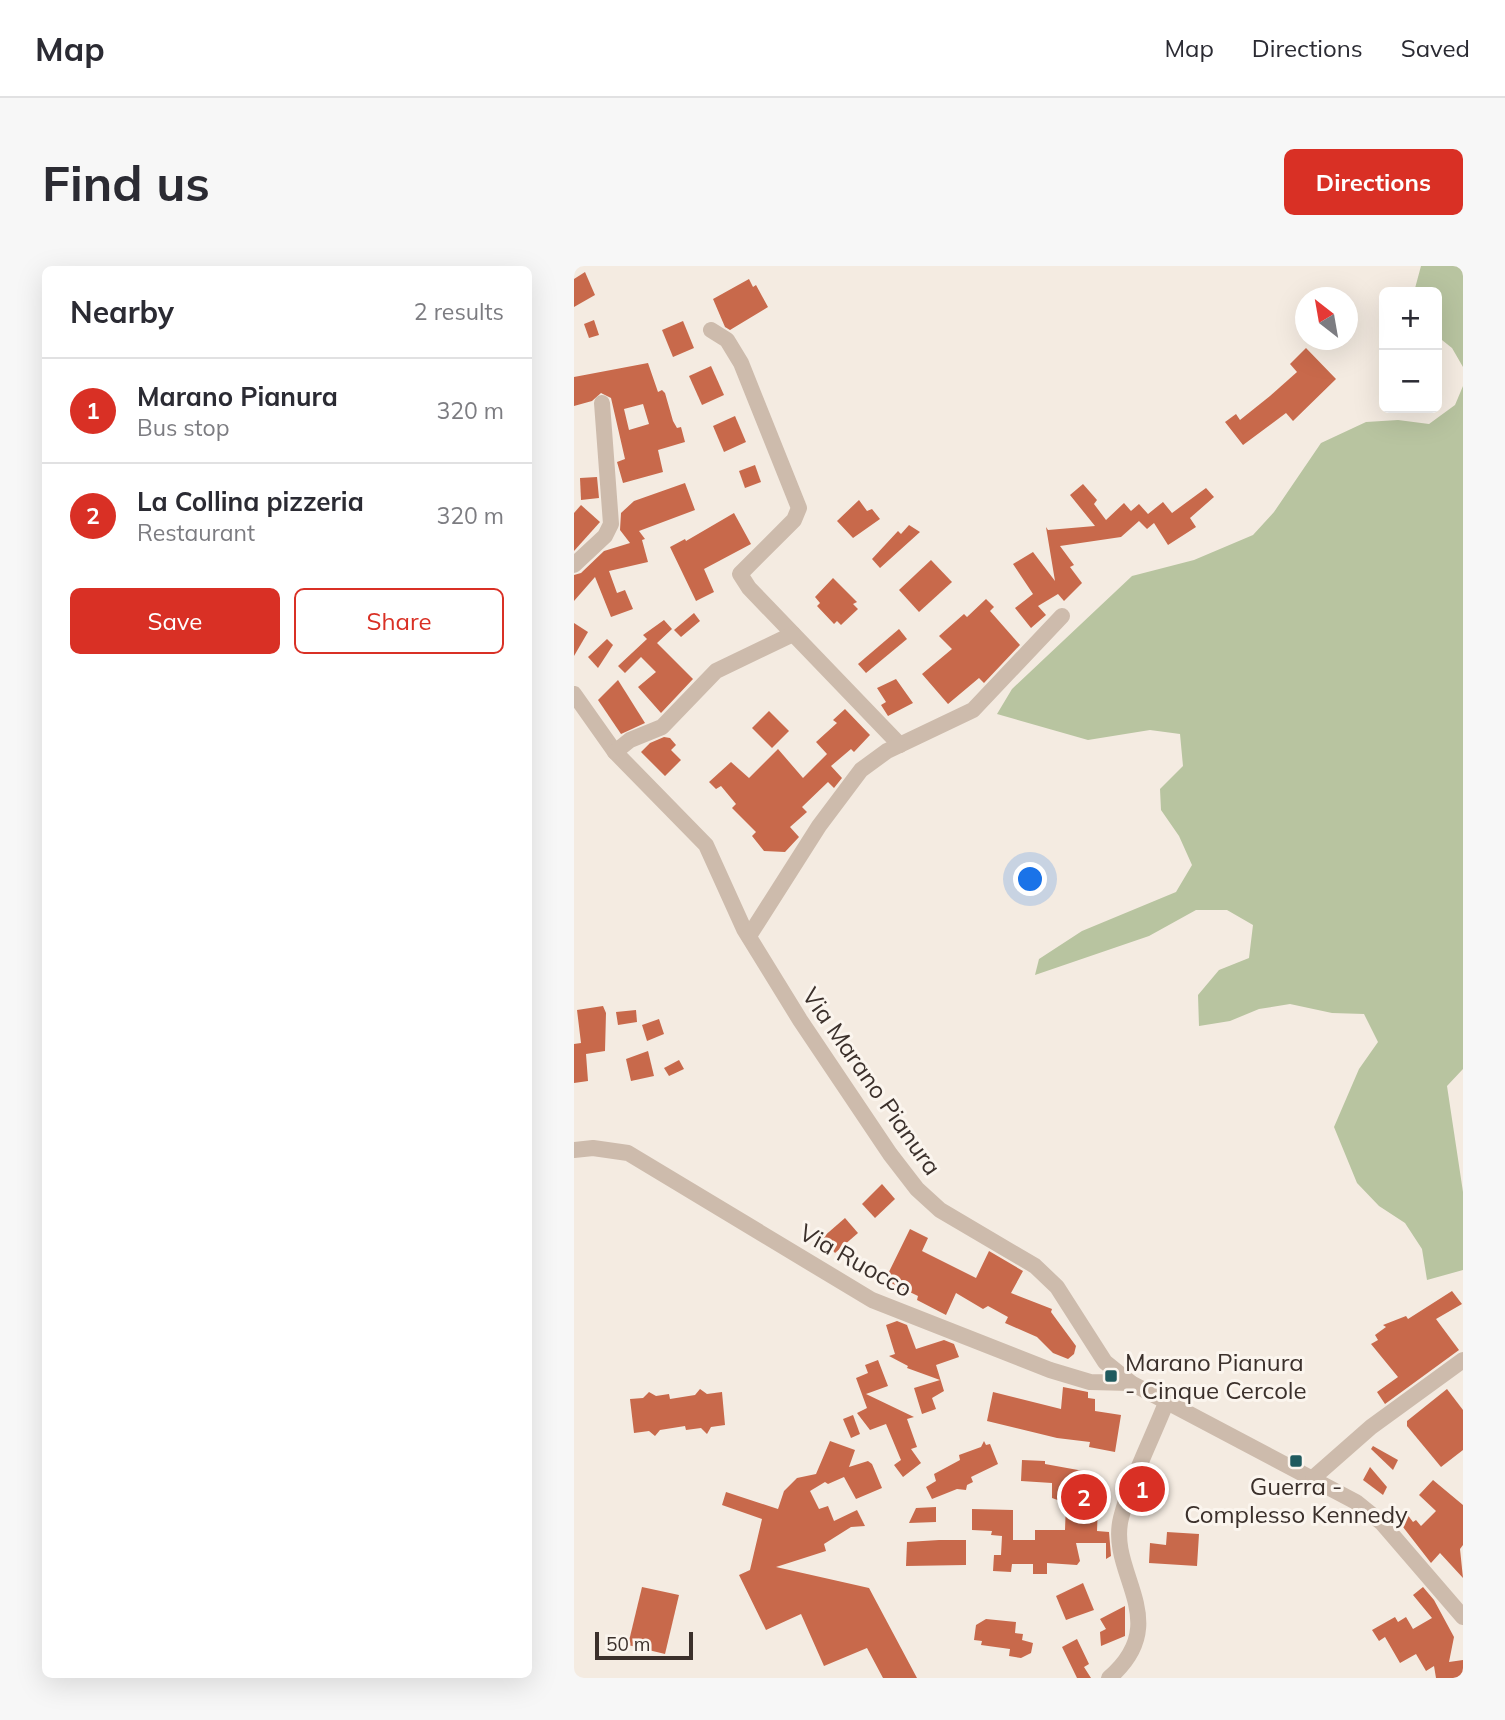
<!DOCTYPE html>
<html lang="en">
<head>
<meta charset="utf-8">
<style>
  body { margin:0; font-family:Mulish,sans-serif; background:#f7f7f7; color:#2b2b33 }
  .controls { position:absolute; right:21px; top:21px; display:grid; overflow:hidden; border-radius:10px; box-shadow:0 7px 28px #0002 }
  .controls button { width:63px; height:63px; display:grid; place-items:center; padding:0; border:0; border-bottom:2px solid #e1e1e2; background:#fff; color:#2b2b33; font:35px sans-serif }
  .compass { position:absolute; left:721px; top:21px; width:63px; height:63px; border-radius:50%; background:#fff; box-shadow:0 7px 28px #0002; rotate:329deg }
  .scale { position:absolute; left:21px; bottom:18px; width:98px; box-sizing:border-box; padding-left:7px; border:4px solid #3b302b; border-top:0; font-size:19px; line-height:24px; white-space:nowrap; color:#3b302b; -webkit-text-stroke:5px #fbf5ee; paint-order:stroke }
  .you { position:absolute; left:457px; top:614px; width:24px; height:24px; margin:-18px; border:5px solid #fff; border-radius:50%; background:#1a73e8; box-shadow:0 0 0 10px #1a73e833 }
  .badge { display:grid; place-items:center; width:46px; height:46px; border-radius:50%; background:#d93025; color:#fff; font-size:23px; font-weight:700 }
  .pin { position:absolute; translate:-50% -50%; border:4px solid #fff; box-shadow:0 2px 7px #0006 }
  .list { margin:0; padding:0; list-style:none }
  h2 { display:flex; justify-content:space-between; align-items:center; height:91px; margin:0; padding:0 28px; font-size:30px }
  h2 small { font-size:23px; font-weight:400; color:#7c7c81 }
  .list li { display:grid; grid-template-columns:46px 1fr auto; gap:21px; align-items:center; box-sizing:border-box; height:105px; padding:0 28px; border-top:2px solid #e1e1e2 }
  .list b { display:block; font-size:26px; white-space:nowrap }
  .list p { margin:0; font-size:23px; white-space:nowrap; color:#7c7c81 }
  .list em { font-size:23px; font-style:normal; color:#7c7c81 }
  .actions { display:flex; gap:14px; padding:21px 28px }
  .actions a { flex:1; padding:16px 0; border:2px solid #d93025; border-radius:10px; text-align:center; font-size:24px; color:#d93025 }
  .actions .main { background:#d93025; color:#fff }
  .map { position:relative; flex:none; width:889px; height:1412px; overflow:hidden; border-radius:10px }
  header { display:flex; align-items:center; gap:42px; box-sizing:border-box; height:98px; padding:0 35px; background:#fff; border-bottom:2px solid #e1e1e2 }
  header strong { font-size:33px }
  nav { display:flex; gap:38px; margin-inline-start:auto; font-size:24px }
  .intro { display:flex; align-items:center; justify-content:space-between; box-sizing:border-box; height:168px; padding:0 42px }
  h1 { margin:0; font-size:49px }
  .button { padding:18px 32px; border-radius:10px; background:#d93025; color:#fff; font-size:24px; font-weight:700 }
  main { display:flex; gap:42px; padding:0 42px }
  aside { flex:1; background:#fff; border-radius:10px; box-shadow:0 7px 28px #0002 }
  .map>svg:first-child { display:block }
  .green { fill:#b8c4a0 }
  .building { fill:#c8694b; fill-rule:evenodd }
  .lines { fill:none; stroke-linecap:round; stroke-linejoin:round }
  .minor { stroke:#cdbbac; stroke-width:16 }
  .poi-dot { fill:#1f5a5e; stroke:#fbf5ee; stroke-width:2.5 }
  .labels { text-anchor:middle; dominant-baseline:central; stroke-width:6; stroke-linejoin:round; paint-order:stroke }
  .street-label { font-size:24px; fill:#3b302b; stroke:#fbf5ee }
  .poi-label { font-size:24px; fill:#3b302b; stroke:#fbf5ee; text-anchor:start }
</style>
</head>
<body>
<header>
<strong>Map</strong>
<nav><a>Map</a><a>Directions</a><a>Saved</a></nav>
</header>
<div class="intro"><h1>Find us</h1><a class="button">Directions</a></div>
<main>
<aside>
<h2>Nearby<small>2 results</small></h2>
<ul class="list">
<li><span class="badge">1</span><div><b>Marano Pianura</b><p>Bus stop</p></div><em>320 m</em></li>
<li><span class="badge">2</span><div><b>La Collina pizzeria</b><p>Restaurant</p></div><em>320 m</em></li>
</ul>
<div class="actions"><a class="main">Save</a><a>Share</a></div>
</aside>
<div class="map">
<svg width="889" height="1412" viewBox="0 0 889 1412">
  <rect width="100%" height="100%" fill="#f4ebe1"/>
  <g class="green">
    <path d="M 847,0 L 889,0 L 889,101 L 878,82 L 863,70 L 863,26 L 840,26 Z"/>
    <path d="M 889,120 L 889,803 L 873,820 L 889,926 L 889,1004 L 853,1014 L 848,983 L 831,957 L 805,940 L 783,917 L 760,861 L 785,803 L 804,776 L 790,748 L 758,747 L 716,738 L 685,743 L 656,755 L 625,760 L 624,729 L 645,704 L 675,692 L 679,659 L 653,644 L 622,644 L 575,670 L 461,709 L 465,693 L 508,665 L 602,626 L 618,599 L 605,570 L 587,544 L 586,523 L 609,500 L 606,468 L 576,464 L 514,474 L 423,448 L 438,423 L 558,310 L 620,294 L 679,269 L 700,246 L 747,177 L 792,156 L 824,154 L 855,158 L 881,139 Z"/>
  </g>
  <g class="building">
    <path d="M 11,6 L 21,29 L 0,41 L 0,13 Z"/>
    <path d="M 175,13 L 179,21 L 182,19 L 194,41 L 156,64 L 151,61 L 139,33 Z"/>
    <path d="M 20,54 L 25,69 L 15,72 L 10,58 Z"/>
    <path d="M 109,55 L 120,82 L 99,91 L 88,64 Z"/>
    <path d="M 732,82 L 762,113 L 719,155 L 712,147 L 669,179 L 651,156 L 662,148 L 666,154 L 696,130 L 723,106 L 716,98 Z"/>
    <path d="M 74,97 L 84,126 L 88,124 L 91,127 L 99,155 L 103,162 L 107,161 L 111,176 L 84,184 L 89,206 L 49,217 L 43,196 L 51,193 L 37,132 L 27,127 L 18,135 L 0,140 L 0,111 ZM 69,138 L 75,158 L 55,164 L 50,143 Z"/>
    <path d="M 137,100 L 150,129 L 128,139 L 115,110 Z"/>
    <path d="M 161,150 L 172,176 L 150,186 L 139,160 Z"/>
    <path d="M 181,199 L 187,216 L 171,222 L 165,205 Z"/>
    <path d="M 23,211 L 25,232 L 7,234 L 6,212 Z"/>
    <path d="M 111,217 L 121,244 L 65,265 L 71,273 L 68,274 L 74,296 L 35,305 L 43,327 L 51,324 L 59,343 L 37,351 L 21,311 L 0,335 L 0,309 L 7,307 L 30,285 L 56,277 L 46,264 L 47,247 L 60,235 Z"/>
    <path d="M 509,218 L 523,234 L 520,238 L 532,254 L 550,237 L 557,245 L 565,238 L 574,248 L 589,236 L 598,247 L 632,222 L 640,231 L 616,252 L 622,261 L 594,279 L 580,257 L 573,263 L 565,255 L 547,271 L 486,280 L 500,299 L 496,301 L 508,317 L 490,335 L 484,328 L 464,340 L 472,349 L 457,362 L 441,342 L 459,328 L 439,298 L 459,286 L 481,315 L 472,261 L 474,264 L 521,260 L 496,229 Z"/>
    <path d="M 285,234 L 293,245 L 298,243 L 306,253 L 279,272 L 263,255 Z"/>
    <path d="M 7,239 L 26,256 L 0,285 L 0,247 Z"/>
    <path d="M 160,247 L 177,278 L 130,303 L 140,326 L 122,335 L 96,281 L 111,273 L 112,275 Z"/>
    <path d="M 335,259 L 346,266 L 306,302 L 298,293 L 324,265 L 327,268 Z"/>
    <path d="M 357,294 L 378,316 L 345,346 L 325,324 Z"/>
    <path d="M 259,312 L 283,336 L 279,338 L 284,343 L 267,359 L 263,355 L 260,358 L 243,340 L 246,337 L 241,331 Z"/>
    <path d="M 412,333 L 420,341 L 416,345 L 446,379 L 410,417 L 405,412 L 374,438 L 348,408 L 378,383 L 365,370 L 390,348 L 393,351 Z"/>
    <path d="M 120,347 L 126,355 L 107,371 L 100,364 Z"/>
    <path d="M 90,354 L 98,363 L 83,377 L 119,413 L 87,447 L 64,421 L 82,406 L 67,391 L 51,407 L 44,400 L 73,373 L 69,369 Z"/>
    <path d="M 0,357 L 14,366 L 0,390 Z"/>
    <path d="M 325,363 L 333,373 L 292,407 L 284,398 Z"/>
    <path d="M 33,373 L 39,379 L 24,402 L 14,391 Z"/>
    <path d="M 322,413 L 339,437 L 314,450 L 307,439 L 312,436 L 303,422 Z"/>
    <path d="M 44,414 L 71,457 L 47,468 L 24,434 Z"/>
    <path d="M 271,443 L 296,469 L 280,486 L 277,483 L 257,500 L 268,512 L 260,522 L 254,516 L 228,541 L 233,546 L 216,561 L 225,571 L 211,586 L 190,585 L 178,570 L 182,566 L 158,542 L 162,538 L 147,520 L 142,523 L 135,516 L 157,496 L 175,512 L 204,483 L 229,512 L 253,488 L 242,476 L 263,457 L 259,454 Z"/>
    <path d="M 195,445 L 215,465 L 198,482 L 178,462 Z"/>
    <path d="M 90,471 L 96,472 L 102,479 L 97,484 L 107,494 L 91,510 L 67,486 L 76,477 Z"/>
    <path d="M 29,740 L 32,747 L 31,785 L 12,788 L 14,815 L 0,817 L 0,778 L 7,777 L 3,744 Z"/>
    <path d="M 62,744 L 63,756 L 44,759 L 42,746 Z"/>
    <path d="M 85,753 L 90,768 L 73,775 L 68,759 Z"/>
    <path d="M 74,785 L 80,810 L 57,815 L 52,793 Z"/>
    <path d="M 105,794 L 110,803 L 95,810 L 90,802 Z"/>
    <path d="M 308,918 L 321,933 L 301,952 L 288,938 Z"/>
    <path d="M 271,952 L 284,967 L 261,987 L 248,972 Z"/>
    <path d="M 336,963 L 354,972 L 348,985 L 402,1012 L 415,985 L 449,1005 L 437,1027 L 478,1043 L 477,1046 L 502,1080 L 500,1088 L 494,1093 L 479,1087 L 463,1071 L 431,1057 L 434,1051 L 414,1040 L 409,1043 L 382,1027 L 372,1049 L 343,1034 L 344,1030 L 311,1014 Z"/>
    <path d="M 878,1025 L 888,1038 L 862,1053 L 885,1084 L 811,1138 L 803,1126 L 824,1111 L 797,1078 L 804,1074 L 801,1069 L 812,1061 L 809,1059 L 832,1050 L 834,1053 Z"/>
    <path d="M 323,1055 L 333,1059 L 342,1083 L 370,1074 L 380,1078 L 385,1091 L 362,1099 L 370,1125 L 358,1132 L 362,1143 L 348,1148 L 340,1122 L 366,1114 L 333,1102 L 334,1100 L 315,1090 L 321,1088 L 312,1059 Z"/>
    <path d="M 304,1094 L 314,1120 L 292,1128 L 340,1151 L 333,1153 L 343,1181 L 337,1183 L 347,1197 L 329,1211 L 320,1199 L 327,1194 L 312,1158 L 296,1164 L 283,1147 L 293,1142 L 282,1112 L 294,1107 L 291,1099 Z"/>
    <path d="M 489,1121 L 514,1126 L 514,1132 L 521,1133 L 521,1145 L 547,1149 L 541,1186 L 515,1181 L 516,1176 L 483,1172 L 413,1155 L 419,1126 L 487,1143 Z"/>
    <path d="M 126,1123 L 133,1128 L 148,1126 L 151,1159 L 137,1161 L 133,1168 L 127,1162 L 112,1164 L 111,1160 L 86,1164 L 81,1170 L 75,1165 L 60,1167 L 56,1133 L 69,1132 L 75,1126 L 82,1130 L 95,1128 L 96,1133 L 121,1129 Z"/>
    <path d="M 873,1123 L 889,1144 L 889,1184 L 867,1201 L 833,1160 L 833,1155 Z"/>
    <path d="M 279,1149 L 286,1168 L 277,1172 L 269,1153 Z"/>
    <path d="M 256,1175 L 281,1184 L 275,1201 L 294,1195 L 298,1198 L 308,1222 L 282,1233 L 270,1211 L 254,1218 L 251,1216 L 236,1225 L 245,1243 L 254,1240 L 260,1255 L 283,1244 L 291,1260 L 277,1261 L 250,1278 L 252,1285 L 202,1301 L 295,1322 L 343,1412 L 309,1412 L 293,1382 L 250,1400 L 227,1348 L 192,1364 L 165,1309 L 176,1304 L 188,1253 L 148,1239 L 152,1226 L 204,1243 L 210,1225 L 223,1212 L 242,1208 Z"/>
    <path d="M 410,1175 L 412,1179 L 416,1178 L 424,1198 L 397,1211 L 399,1216 L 393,1219 L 392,1224 L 383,1223 L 358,1233 L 352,1221 L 362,1215 L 360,1208 L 386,1194 L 385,1189 L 407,1181 Z"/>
    <path d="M 799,1180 L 824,1194 L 819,1204 L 797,1183 Z"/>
    <path d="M 448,1194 L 471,1195 L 471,1198 L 515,1206 L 515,1215 L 525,1215 L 523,1265 L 535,1266 L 537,1290 L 532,1293 L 532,1277 L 502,1277 L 506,1295 L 503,1299 L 473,1297 L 473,1308 L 459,1308 L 459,1298 L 438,1298 L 437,1306 L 419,1305 L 420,1289 L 427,1289 L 428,1270 L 417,1269 L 418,1265 L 398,1264 L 398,1243 L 439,1244 L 439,1274 L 461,1274 L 461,1264 L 491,1264 L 492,1237 L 478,1232 L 478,1217 L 447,1215 Z"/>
    <path d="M 796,1201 L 813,1221 L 809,1229 L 789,1214 Z"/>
    <path d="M 859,1214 L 889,1239 L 889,1279 L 886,1283 L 889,1312 L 866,1287 L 857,1297 L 822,1252 L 830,1244 L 839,1256 L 842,1254 L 847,1260 L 862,1245 L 845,1229 Z"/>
    <path d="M 362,1241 L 362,1256 L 335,1257 L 342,1242 Z"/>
    <path d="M 593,1266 L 625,1268 L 623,1300 L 575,1297 L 576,1277 L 592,1279 Z"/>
    <path d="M 365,1274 L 392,1274 L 392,1299 L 332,1300 L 333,1276 Z"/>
    <path d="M 509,1317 L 520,1344 L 492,1354 L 482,1330 Z"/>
    <path d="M 68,1321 L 105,1329 L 91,1388 L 54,1379 Z"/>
    <path d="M 849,1321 L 860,1334 L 880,1371 L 875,1396 L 889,1394 L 889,1412 L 862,1412 L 860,1400 L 852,1405 L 842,1388 L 826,1397 L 811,1371 L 805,1375 L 798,1364 L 821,1351 L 824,1356 L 832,1351 L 839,1363 L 858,1352 L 839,1329 Z"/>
    <path d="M 551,1340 L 551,1370 L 527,1380 L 526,1366 L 532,1363 L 526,1353 Z"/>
    <path d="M 412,1353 L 442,1356 L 441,1367 L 449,1368 L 448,1374 L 459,1377 L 457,1387 L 447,1392 L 435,1390 L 436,1383 L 407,1379 L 408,1375 L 400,1374 L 402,1359 Z"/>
    <path d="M 503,1373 L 515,1398 L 510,1401 L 517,1412 L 503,1412 L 488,1381 Z"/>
  </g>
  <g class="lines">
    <g class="minor">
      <path d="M 137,64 L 153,74 L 167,97 L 225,242 L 220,254 L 166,308 L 175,322 L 326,479"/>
      <path d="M 0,299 L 31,270 L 37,258 L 28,137"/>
      <path d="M 0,428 L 41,486 L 132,579 L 170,663 L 226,754 L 316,888 L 343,923 L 366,944 L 461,1000 L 483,1021 L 531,1096 L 557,1117 L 782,1236 L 808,1257 L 889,1351"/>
      <path d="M 41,486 L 56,474 L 88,461 L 142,405 L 219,368"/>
      <path d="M 175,670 L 245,560 L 287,504 L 313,485 L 399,444 L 488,350"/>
      <path d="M 0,884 L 19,882 L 54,887 L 298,1034 L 476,1104 L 516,1116 L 557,1117"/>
      <path d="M 739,1212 L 797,1161 L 889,1094"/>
      <path d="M 535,1412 C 601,1355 533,1308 547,1252 C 557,1213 577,1175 592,1137"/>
    </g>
  </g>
  <g class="poi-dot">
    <rect x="530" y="1103" width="14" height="14" rx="3.5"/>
    <rect x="715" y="1188" width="14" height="14" rx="3.5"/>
  </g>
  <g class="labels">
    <g class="street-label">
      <text transform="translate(298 815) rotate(55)">Via Marano Pianura</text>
      <text transform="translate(282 994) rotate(29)">Via Ruocco</text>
    </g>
    <g class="poi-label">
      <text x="551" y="1096">Marano Pianura<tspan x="551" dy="28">- Cinque Cercole</tspan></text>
      <text x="722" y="1220" text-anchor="middle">Guerra -<tspan x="722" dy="28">Complesso Kennedy</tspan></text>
    </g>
  </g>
</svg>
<div class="controls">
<button>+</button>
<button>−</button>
</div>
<svg class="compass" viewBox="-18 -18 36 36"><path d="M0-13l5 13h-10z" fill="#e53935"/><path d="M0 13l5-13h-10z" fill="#7c7c81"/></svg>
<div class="scale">50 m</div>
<div class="you"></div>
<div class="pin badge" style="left:568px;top:1223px">1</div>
<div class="pin badge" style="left:510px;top:1231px">2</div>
</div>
</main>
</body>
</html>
